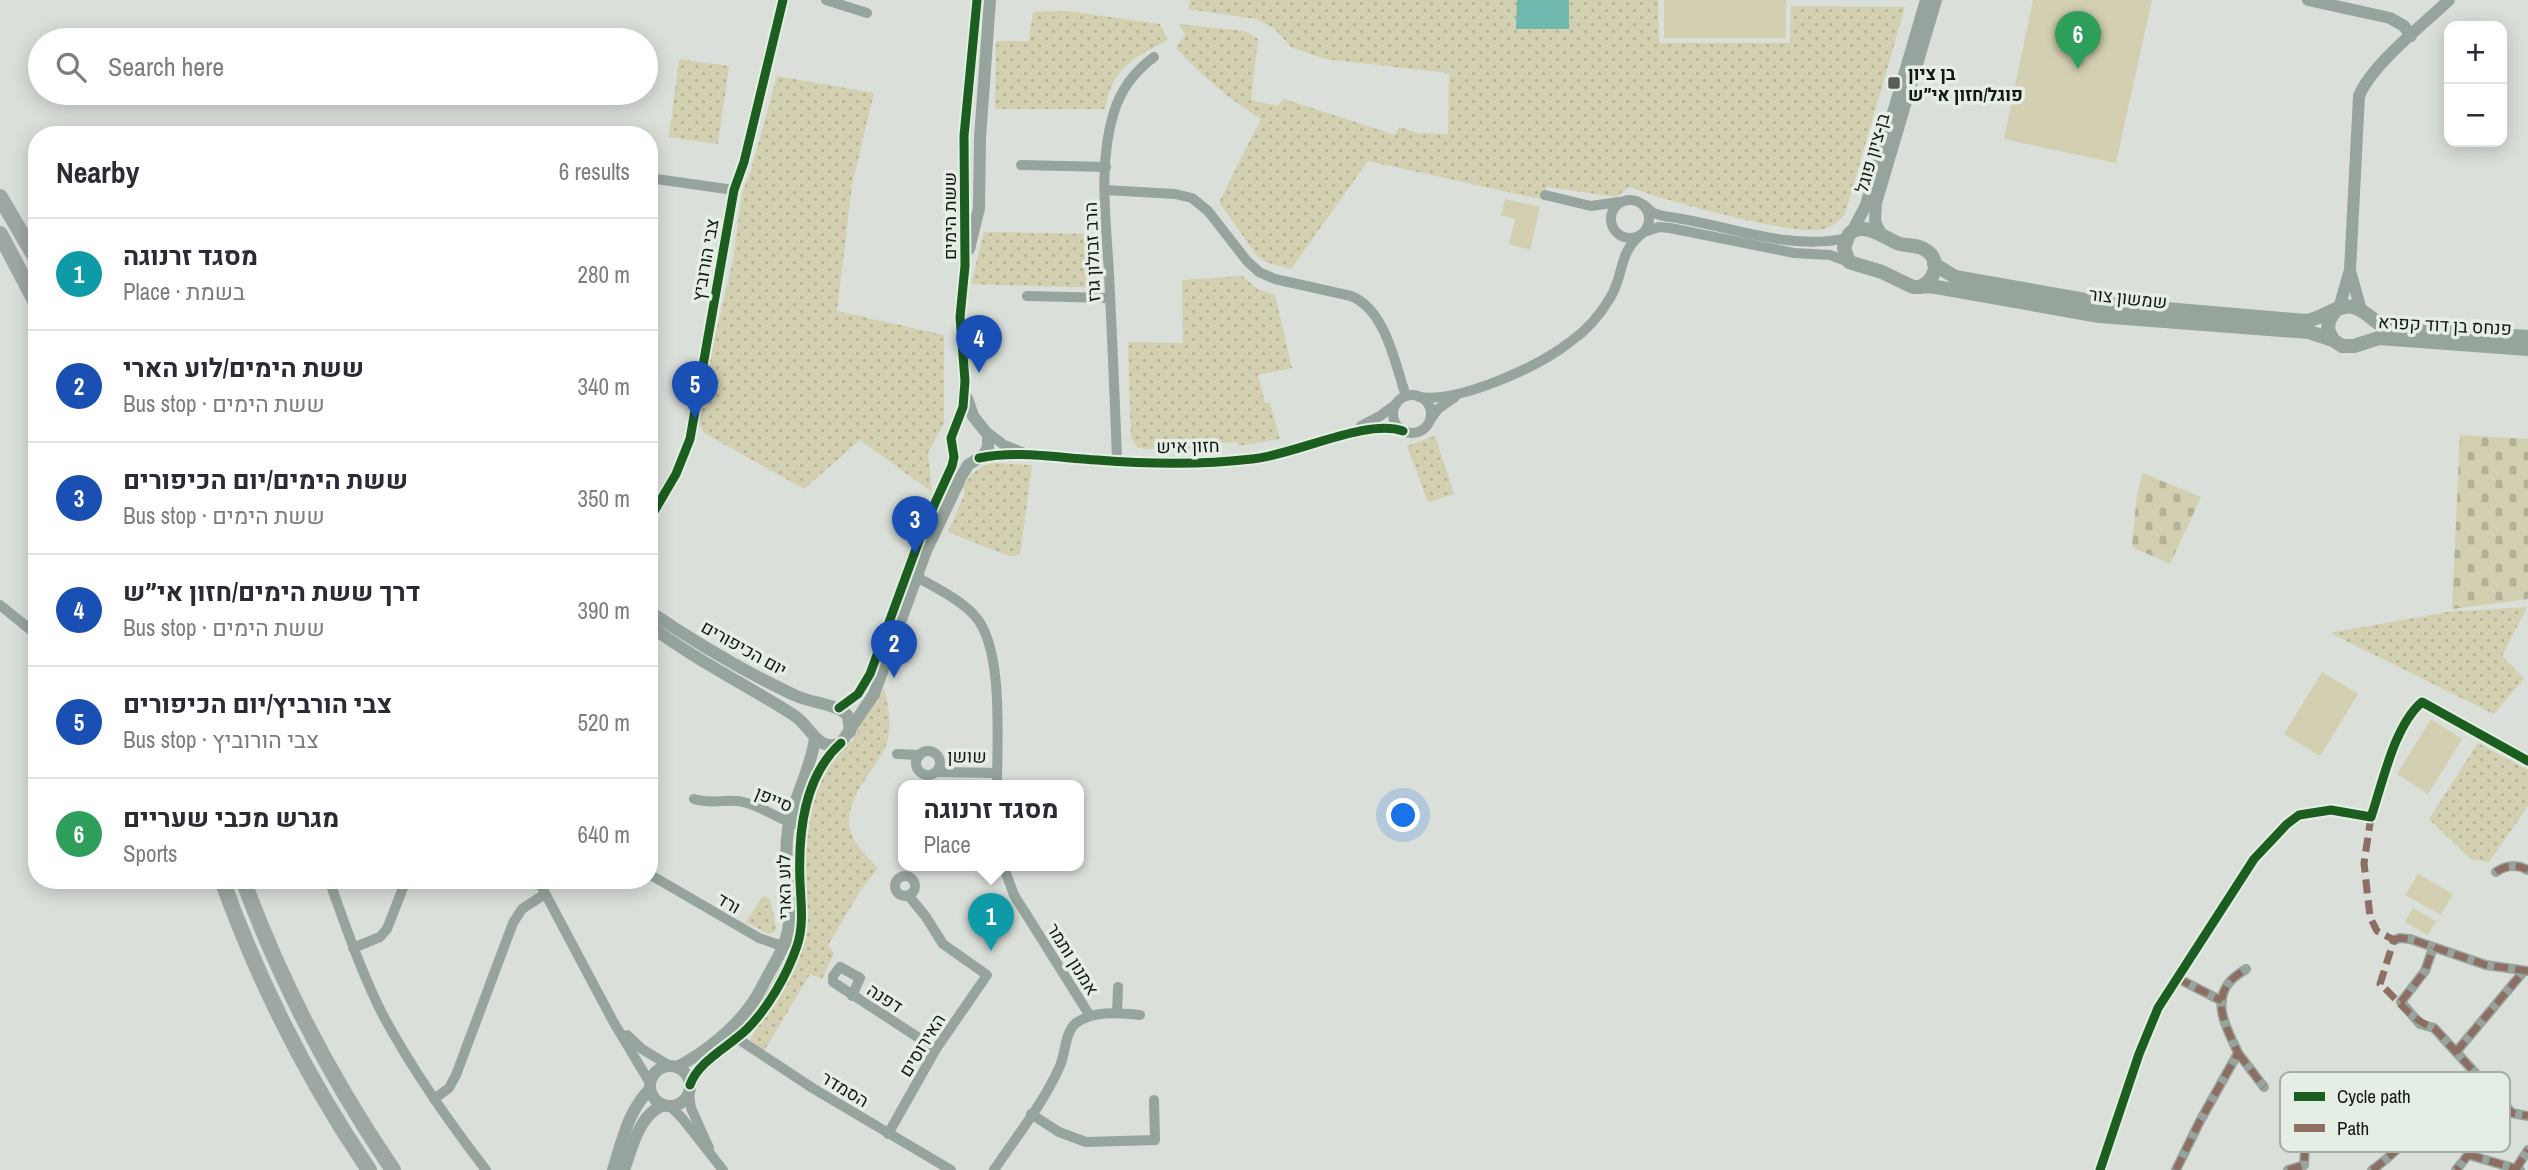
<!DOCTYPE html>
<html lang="en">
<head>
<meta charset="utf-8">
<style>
  body { margin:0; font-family:"Archivo Narrow",Heebo,sans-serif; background:#f2f2f3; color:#2b2b33 }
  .controls { position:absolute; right:21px; top:21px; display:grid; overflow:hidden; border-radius:14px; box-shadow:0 4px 18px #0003 }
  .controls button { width:63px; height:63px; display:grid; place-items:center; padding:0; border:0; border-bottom:2px solid #e1e1e2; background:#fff; color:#2b2b33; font:35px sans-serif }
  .you { position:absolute; left:1404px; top:816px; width:24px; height:24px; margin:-18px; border:5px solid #fff; border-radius:50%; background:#1a73e8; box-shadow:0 0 0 10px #1a73e833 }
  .badge { display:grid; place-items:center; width:46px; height:46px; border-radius:50%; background:#595d59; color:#fff; font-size:23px; font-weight:700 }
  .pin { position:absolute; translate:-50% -58px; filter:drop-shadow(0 2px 4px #0008) }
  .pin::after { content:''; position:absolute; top:37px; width:24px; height:21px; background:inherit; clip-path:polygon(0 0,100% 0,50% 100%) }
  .popup { position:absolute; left:898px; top:780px; width:186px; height:91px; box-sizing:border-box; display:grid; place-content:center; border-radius:14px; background:#fff; filter:drop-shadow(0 2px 5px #0005); font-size:23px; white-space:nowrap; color:#7c7c81 }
  .popup b { font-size:26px; color:#2b2b33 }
  .popup::after { content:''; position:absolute; left:50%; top:100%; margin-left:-14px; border:14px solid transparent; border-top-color:#fff }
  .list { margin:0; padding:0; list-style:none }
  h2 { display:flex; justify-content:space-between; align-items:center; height:91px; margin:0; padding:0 28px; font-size:30px }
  h2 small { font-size:23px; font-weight:400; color:#7c7c81 }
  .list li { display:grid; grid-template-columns:46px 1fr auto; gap:21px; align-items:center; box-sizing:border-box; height:112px; padding:0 28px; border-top:2px solid #e1e1e2 }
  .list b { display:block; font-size:26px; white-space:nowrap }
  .list p { margin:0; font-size:23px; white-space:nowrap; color:#7c7c81 }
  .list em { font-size:23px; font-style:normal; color:#7c7c81 }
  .icon { flex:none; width:38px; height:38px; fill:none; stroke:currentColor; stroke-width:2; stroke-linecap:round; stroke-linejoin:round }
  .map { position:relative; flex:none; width:2528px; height:1170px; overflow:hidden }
  .search { position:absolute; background:#fff; box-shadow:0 4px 18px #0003; left:28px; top:28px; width:630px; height:77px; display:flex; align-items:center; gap:18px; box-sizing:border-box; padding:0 24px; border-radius:38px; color:#7c7c81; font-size:26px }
  .panel { position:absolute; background:#fff; box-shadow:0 4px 18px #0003; left:28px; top:126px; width:630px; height:763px; border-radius:28px }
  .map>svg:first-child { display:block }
  .green { fill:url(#green-dots) }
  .cemetery { fill:url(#cemetery-stones) }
  .pitch { fill:#d2d0b0 }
  .water { fill:#70b8ae }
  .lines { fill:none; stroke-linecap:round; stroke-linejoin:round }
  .minor { stroke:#97a49d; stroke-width:10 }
  .tertiary { stroke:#97a49d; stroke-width:12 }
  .secondary { stroke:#96a49c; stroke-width:14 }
  .primary { stroke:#9ea8a2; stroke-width:16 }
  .quiet { stroke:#8d6e63; stroke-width:7; stroke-dasharray:14 7; stroke-linecap:butt }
  .cycleway-casing { stroke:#e5eee4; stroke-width:13 }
  .cycleway { stroke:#1b5e20; stroke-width:9 }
  .poi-dot { fill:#595d59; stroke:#e5eee4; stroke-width:2.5 }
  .labels { text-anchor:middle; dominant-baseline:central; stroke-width:7; stroke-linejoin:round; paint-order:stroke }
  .poi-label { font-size:18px; font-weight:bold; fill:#141714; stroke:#e5eee4; text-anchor:start }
  .street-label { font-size:18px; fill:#141714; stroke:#e5eee4 }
  .key { fill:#e5eee4; stroke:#a6aea6; stroke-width:2 }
  .key-label { font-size:19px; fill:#141714 }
</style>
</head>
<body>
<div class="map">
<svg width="2528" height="1170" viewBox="0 0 2528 1170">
  <defs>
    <pattern id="green-dots" width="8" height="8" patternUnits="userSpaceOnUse" patternTransform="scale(1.75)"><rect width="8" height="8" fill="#d2d0b0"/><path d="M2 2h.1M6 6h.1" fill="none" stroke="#b3b296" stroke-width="1.8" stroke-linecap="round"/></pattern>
    <pattern id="cemetery-stones" width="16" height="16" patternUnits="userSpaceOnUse" patternTransform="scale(1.75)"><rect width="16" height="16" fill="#d2d0b0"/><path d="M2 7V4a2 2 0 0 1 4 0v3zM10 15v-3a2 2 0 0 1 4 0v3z" fill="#b3b296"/></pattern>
  </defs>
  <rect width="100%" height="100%" fill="#dadfd9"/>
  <g class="green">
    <path d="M 1190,0 L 1658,0 L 1659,43 L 1790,43 L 1791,6 L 1905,7 L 1845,214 C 1839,221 1832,227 1823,229 C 1797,237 1659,199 1629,187 L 1617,197 L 1547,187 L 1544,200 L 1368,161 L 1291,269 L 1266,262 L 1257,256 L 1219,202 L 1261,119 C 1229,99 1202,76 1176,48 L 1185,35 L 1179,24 L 1245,31 L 1258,39 L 1251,100 L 1277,106 L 1284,99 L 1395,135 L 1399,127 L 1418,133 L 1448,134 L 1449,73 L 1325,59 L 1291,47 L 1274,28 L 1256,19 L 1188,9 Z"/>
    <path d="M 1067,11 L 1160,24 L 1168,40 C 1134,57 1111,69 1105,109 L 995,109 L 996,41 L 1029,41 L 1033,12 Z"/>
    <path d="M 679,59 L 729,66 L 718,144 L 669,137 Z"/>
    <path d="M 777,76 L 874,93 L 852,185 L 837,311 L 944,335 L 944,423 L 928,453 L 932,492 L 860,440 L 804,489 L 704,433 L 697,422 L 698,407 L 733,260 L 742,193 L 751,170 Z"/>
    <path d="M 984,232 L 1097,234 L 1101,288 L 971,284 Z"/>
    <path d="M 1242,276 L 1258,289 L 1275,295 L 1292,368 L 1258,375 L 1265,403 L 1270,403 L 1280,439 L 1238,446 L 1237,442 L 1208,444 L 1209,448 L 1143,449 L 1137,447 L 1131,437 L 1128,342 L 1183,343 L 1182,280 Z"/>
    <path d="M 1435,436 L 1454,494 L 1428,502 L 1407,446 Z"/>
    <path d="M 995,463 L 1032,465 L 1020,555 L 1009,556 L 948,532 L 965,493 L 963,487 C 972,473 978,466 995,463 Z"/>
    <path d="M 2527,607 L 2502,656 L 2524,678 L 2494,714 L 2330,633 L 2447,612 Z"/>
    <path d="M 884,689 C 889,705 891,721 888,738 C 883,765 839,798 851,833 C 855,846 869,858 878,868 L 862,888 L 828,945 L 834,954 L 822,979 L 810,974 L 764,1051 L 750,1040 L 800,947 L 805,822 L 827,764 L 853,740 L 863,719 Z"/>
    <path d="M 2478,743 L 2528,770 L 2528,806 L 2489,862 L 2471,859 L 2429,819 Z"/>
    <path d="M 763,896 L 770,899 L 776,927 L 775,932 L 769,934 L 746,922 Z"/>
  </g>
  <g class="cemetery">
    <path d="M 2460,435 L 2528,439 L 2528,599 L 2452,609 Z"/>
    <path d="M 2143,473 L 2201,497 L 2170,564 L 2132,547 L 2137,494 Z"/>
  </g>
  <g class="pitch">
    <rect x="1664" y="0" width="122" height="38"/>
    <path d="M 2033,0 L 2152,0 L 2116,163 L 2004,139 Z"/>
    <path d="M 1505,199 L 1540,207 L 1530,250 L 1509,244 L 1515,219 L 1501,215 Z"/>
    <path d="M 2322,672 L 2358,694 L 2320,756 L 2284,734 Z"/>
    <path d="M 2431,719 L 2462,739 L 2428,794 L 2397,774 Z"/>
    <path d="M 2418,874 L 2453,894 L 2441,915 L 2405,895 Z"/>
    <path d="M 2413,908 L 2436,921 L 2428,935 L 2405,922 Z"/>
  </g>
  <path class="water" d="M 1517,0 L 1569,0 L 1569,29 L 1516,29 Z"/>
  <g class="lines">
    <g class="minor">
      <path d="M 826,0 L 867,13"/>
      <path d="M 1021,165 L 1106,167"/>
      <path d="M 649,178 L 734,190"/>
      <path d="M 1105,190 L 1175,194 L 1192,198 L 1208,211 L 1247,261 L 1259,272 L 1275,279 L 1351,296 C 1386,310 1395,364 1406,396"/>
      <path d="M 1545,195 L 1591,206 L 1619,202"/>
      <circle cx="1630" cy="219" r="19"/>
      <path d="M 1644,205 L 1653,213 L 1663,216 C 1723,223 1786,252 1847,238"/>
      <path d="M 1644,232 L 1659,227 L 1670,228 L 1794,253 L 1830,255 L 1849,262"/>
      <path d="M 1027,296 L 1110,298"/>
      <circle cx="1412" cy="414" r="19"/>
      <path d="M 1419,397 C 1459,403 1538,367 1570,342 C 1586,331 1600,315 1610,298 C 1624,276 1618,255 1639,236"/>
      <path d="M 1430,420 L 1438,409 L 1455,397"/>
      <path d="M 1361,426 L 1380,416 L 1396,404"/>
      <path d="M 987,432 L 1004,445 L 1022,452"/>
      <path d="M 979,458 C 1018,450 1058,458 1097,460 C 1149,464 1201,465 1252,459 C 1295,454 1366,418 1403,431"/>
      <path d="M 1117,461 C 1115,399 1112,336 1109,273 C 1106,221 1098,163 1114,112 C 1121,89 1135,71 1154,57"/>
      <path d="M 649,520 L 676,474 L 690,439 L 734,190 L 744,162 L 783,0"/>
      <path d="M 912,574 C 933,587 959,598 975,616 C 1004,648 997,742 997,785"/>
      <path d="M 0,605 L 37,635"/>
      <circle cx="928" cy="763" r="12"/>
      <path d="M 897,754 L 920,755"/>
      <path d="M 936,772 L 997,773"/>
      <path d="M 694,799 C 714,805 726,798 743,802 C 761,806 777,818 794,824"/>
      <path d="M 1003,865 L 1014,895 L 1090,1016"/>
      <path d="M 2496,872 C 2506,865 2517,864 2528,870"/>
      <path d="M 649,874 L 759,938 L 776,944 L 790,944"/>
      <circle cx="905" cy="886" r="10"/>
      <path d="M 329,880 C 346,927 362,975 385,1019 C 414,1072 449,1122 486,1170"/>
      <path d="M 538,880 L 614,1023 L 650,1083"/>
      <path d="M 2394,940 L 2400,938 L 2410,939 L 2486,965 L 2528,971"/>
      <path d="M 353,948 L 380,937 L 387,929 L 406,880"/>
      <path d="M 2433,948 L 2425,971 L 2401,1002 L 2420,1024 L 2434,1028 L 2512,1113 L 2528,1116"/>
      <path d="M 2177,978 L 2222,1001"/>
      <path d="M 852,996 L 860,978 L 840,967 L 833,976 L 833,982 L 936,1049"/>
      <path d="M 1117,1013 L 1118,987"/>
      <path d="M 627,1035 L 642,1049 L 670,1066"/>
      <path d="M 732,1035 L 814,1089 L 951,1170"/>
      <path d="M 2456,1052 L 2524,971"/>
      <path d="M 2238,1053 L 2264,1087"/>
      <path d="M 689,1094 L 691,1108 L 709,1148"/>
      <path d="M 434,1099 L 449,1088 L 456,1075 L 513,923 L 522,909 L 545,894"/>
      <path d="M 670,1106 L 682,1118 L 723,1170"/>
      <path d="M 1031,1114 L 1059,1132 L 1086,1142 L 1155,1140 L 1154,1100"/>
      <path d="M 888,1134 L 936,1049 L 987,975 L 943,944 L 926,917 L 908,895"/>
      <path d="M 2469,1155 L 2520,1170"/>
      <path d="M 994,1170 C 1016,1137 1043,1104 1059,1068 C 1066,1055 1064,1033 1076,1023 C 1094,1010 1119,1013 1140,1015"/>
      <path d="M 2100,1170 L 2139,1054 L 2158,1008 L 2254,859 L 2287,824 L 2299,815 L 2331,810 L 2371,817 C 2383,782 2394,726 2422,702 L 2528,761"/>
      <path d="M 2176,1170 L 2200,1121 L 2238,1053 C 2229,1032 2212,1006 2228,984 C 2232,978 2240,973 2246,969"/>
      <path d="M 2288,1170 L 2304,1165 L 2306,1133 L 2312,1113 L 2318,1104 L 2365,1089 L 2385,1091 L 2425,1114 L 2443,1114 L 2460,1119 L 2479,1138 L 2476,1145 L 2456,1170"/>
      <path d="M 2372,1170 C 2395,1154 2410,1137 2425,1114"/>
      <path d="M 2515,1170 L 2528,1150"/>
    </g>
    <g class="tertiary">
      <path d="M 2308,0 L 2390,18 L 2404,26 L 2411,36"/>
      <path d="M 1853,230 L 1866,205 L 1926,0"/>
      <path d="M 1882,236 L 1875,222 L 1876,203 L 1936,0"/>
      <path d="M 969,249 L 979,208 L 980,138 L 990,0"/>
      <path d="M 2351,274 L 2361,310"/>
      <path d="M 2339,308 L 2350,270 L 2359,96 C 2372,64 2423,25 2449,0"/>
      <path d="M 649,611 C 696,643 743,671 794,695 C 810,703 839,704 848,716 L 850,732"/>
      <path d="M 649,625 C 695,660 747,685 795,716 C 811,727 818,753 841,743 L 874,694 L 926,551 L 961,477 L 968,465 L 984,455 L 988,447 L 988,435 L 973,416 L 967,398"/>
      <path d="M 839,708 L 858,694 L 870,674 L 924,527 L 952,466 L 954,457 L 951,438 L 963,407 L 965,381 L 960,317 L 965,266 L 964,136 L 977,0"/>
      <circle cx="670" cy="1086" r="20"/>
      <path d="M 677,1067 C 704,1053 736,1028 753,1002 C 760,992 765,980 771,970 C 780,954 789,938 789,920 C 791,890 783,860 788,830 C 793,798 811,770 815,738"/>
      <path d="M 690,1085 C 698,1062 733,1044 750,1025 C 769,1004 787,973 797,947 C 805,925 801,901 800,878 C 798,832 804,776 841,744"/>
      <path d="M 613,1170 C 622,1141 628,1111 650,1089"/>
      <path d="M 624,1170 C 632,1148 639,1114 664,1105"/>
    </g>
    <g class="secondary">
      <path d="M 1934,264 L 1955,277 L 2108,304 L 2306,321 C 2321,319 2340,303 2353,307 C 2366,310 2374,323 2386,327 L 2528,337"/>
      <path d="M 1920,287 C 1934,281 1942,262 1927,251 C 1920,245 1909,246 1900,244 C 1888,240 1877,230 1864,229 C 1858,228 1854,230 1849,234 L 1844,248 L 1849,262 L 1882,272 L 1913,287 C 1921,287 1928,286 1936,287 L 2099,316 L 2309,332 L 2333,340"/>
      <path d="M 2335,311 L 2329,320 L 2328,330 L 2333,340 L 2342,346 L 2354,346 L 2379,338 L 2528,349"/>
    </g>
    <g class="primary">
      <path d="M 0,197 L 37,260"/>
      <path d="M 0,234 L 37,304"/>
      <path d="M 222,880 C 259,983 308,1080 369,1170"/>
      <path d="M 243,880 C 281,983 331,1079 393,1170"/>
    </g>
    <g class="quiet">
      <path d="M 2371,817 L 2364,863 L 2370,917 L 2377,931 L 2394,940 L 2380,984 C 2398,1000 2411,1020 2434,1028 L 2512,1113 L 2528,1116"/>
      <path d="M 2496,872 C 2506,865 2517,864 2528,870"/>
      <path d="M 2394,940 L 2400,938 L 2410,939 L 2486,965 L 2528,971"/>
      <path d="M 2177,978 L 2222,1001"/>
      <path d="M 2401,1002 L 2425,971 L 2433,948"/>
      <path d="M 2456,1052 L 2524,971"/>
      <path d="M 2238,1053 L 2264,1087"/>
      <path d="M 2469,1155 L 2520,1170"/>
      <path d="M 2176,1170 L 2200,1121 L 2238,1053 C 2229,1032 2212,1006 2228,984 C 2232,978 2240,973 2246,969"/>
      <path d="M 2288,1170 L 2304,1165 L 2306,1133 L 2312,1113 L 2318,1104 L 2365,1089 L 2385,1091 L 2425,1114 L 2443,1114 L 2460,1119 L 2479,1138 L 2476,1145 L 2456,1170"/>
      <path d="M 2372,1170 C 2395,1154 2410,1137 2425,1114"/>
      <path d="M 2515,1170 L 2528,1150"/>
    </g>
    <g class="cycleway-casing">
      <g id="cycleway">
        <path d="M 979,458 C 1017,450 1058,458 1097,460 C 1148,464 1201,465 1252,459 C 1295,455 1366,418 1403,431"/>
        <path d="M 649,520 L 676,474 L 690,439 L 734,190 L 744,162 L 783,0"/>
        <path d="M 839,708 L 858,694 L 870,674 L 924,527 L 952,466 L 954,457 L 951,438 L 963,407 L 965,381 L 960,317 L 965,266 L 964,136 L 977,0"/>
        <path d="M 690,1085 C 698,1061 730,1046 747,1029 C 768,1008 787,975 797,946 C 804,926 801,904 800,882 C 798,834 803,777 841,743"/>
        <path d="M 2100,1170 L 2139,1054 L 2158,1008 L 2254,859 L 2287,824 L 2299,815 L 2331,810 L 2371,817 C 2383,782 2394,726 2422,702 L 2528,761"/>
      </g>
    </g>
    <use href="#cycleway" class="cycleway"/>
  </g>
  <rect class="poi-dot" x="1887" y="76" width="14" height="14" rx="3.5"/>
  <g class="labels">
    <g class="poi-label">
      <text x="1908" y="73">בן ציון<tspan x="1908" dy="21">פוגל/חזון אי״ש</tspan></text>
    </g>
    <g class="street-label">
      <text transform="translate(1872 153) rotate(-74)">בן-ציון פוגל</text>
      <text transform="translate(949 216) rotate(-90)">ששת הימים</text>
      <text transform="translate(1092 252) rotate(-92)">הרב זבולון גרז</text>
      <text transform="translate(705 260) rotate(-80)">צבי הורוביץ</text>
      <text transform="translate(2128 298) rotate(6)">שמשון צור</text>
      <text transform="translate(2445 325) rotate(3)">פנחס בן דוד קפרא</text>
      <text transform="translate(1188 446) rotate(-1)">חזון איש</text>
      <text transform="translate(744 648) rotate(29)">יום הכיפורים</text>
      <text transform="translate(967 756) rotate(1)">שושן</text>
      <text transform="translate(774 799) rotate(23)">סייפן</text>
      <text transform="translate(784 887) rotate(-91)">לוע הארי</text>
      <text transform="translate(729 903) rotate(30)">ורד</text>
      <text transform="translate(1073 959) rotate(58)">אמנון ותמר</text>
      <text transform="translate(885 998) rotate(33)">דפנה</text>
      <text transform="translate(922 1045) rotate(-58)">האירוסים</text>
      <text transform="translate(845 1089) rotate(31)">הסמדר</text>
    </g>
  </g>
  <rect x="2280" y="1072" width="230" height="80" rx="10" class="key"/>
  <rect x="2294" y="1092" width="31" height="9" fill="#1b5e20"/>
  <rect x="2294" y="1124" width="31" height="8" fill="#8d6e63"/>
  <g class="key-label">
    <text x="2337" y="1103">Cycle path</text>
    <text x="2337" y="1135">Path</text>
  </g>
</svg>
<div class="controls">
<button>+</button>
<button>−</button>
</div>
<div class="you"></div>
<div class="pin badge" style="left:991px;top:951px;background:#0f9aa8">1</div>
<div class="popup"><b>מסגד זרנוגה</b>Place</div>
<div class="pin badge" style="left:894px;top:678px;background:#1a4fb4">2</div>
<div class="pin badge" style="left:915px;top:554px;background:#1a4fb4">3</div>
<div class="pin badge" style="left:979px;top:373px;background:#1a4fb4">4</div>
<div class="pin badge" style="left:695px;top:419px;background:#1a4fb4">5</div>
<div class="pin badge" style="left:2078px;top:69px;background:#2e9e5b">6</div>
<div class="search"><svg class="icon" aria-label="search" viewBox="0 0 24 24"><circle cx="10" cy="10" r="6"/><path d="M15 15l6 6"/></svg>Search here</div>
<section class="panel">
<h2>Nearby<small>6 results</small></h2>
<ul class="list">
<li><span class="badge" style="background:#0f9aa8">1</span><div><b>מסגד זרנוגה</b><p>Place · בשמת</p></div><em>280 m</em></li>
<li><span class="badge" style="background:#1a4fb4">2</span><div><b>ששת הימים/לוע הארי</b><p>Bus stop · ששת הימים</p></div><em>340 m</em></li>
<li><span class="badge" style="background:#1a4fb4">3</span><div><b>ששת הימים/יום הכיפורים</b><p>Bus stop · ששת הימים</p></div><em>350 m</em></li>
<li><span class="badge" style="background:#1a4fb4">4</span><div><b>דרך ששת הימים/חזון אי״ש</b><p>Bus stop · ששת הימים</p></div><em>390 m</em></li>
<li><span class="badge" style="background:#1a4fb4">5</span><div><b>צבי הורביץ/יום הכיפורים</b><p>Bus stop · צבי הורוביץ</p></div><em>520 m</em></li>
<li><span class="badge" style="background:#2e9e5b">6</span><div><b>מגרש מכבי שעריים</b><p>Sports</p></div><em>640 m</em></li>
</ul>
</section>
</div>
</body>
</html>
